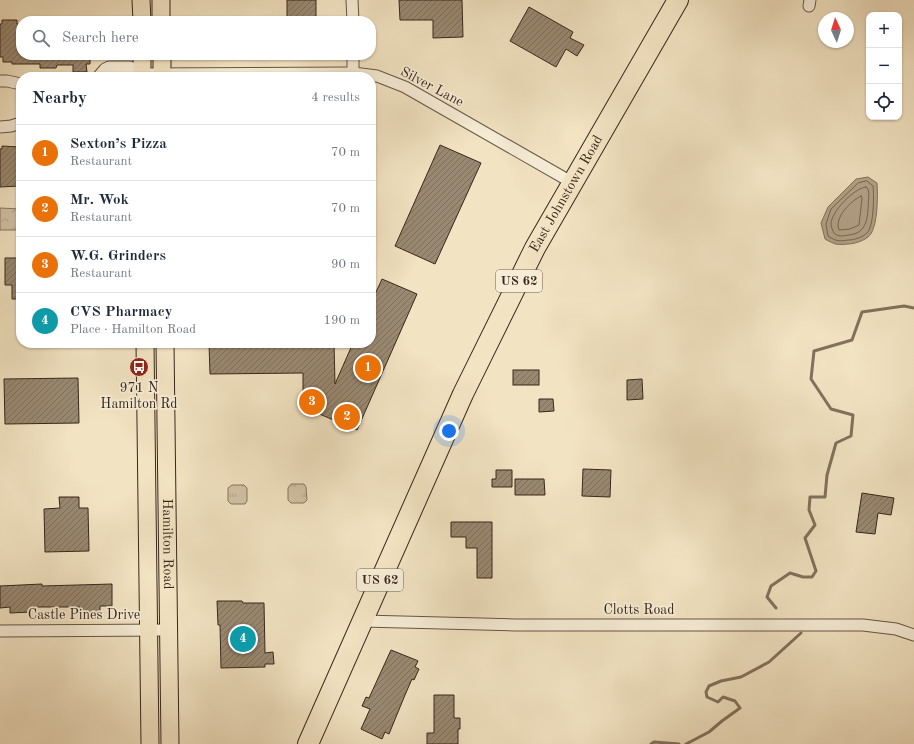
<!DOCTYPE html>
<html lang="en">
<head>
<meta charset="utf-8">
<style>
  body { margin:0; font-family:"Old Standard TT",serif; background:#f2f2f3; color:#1f2937 }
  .controls { position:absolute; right:12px; top:12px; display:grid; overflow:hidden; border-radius:8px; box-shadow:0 1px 3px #0004 }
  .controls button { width:36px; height:36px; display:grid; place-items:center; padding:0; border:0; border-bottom:1px solid #e0e1e3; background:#fff; color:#1f2937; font:20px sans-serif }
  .compass { position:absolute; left:818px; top:12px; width:36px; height:36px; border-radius:50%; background:#fff; box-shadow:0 1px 3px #0004; rotate:356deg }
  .you { position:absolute; left:449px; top:431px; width:14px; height:14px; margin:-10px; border:3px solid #fff; border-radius:50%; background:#1a73e8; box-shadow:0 0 0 6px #1a73e833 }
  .badge { display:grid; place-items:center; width:26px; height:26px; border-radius:50%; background:#8f2418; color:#fff; font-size:13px; font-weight:700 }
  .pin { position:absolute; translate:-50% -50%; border:2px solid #fff; box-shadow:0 1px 4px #0006 }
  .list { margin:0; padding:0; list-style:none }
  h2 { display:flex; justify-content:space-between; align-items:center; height:52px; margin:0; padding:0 16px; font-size:17px }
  h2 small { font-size:13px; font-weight:400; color:#747a83 }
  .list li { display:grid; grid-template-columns:26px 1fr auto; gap:12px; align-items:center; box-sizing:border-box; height:56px; padding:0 16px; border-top:1px solid #e0e1e3 }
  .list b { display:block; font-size:15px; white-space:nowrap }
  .list p { margin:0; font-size:13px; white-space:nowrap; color:#747a83 }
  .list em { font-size:13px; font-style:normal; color:#747a83 }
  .icon { flex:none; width:22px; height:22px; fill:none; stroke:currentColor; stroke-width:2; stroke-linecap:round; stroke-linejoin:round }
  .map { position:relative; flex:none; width:914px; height:744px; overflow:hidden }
  .search { position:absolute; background:#fff; box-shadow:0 1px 3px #0004; left:16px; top:16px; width:360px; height:44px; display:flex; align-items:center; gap:10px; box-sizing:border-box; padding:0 14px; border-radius:16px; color:#747a83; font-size:15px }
  .panel { position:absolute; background:#fff; box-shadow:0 1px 3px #0004; left:16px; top:72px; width:360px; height:276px; border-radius:16px }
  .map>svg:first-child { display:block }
  .grass { fill:url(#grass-tufts); stroke:#857560 }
  .forest { fill:url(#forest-crowns); stroke:#857560 }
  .water { fill:#b3a389; stroke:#82715d }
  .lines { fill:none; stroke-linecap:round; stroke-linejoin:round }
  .shore { stroke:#766552; stroke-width:1 }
  .stream { stroke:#82715d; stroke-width:3 }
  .building { fill:url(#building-hatch); stroke:#38271b }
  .street-casing { stroke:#665645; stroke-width:13 }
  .primary-casing { stroke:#38271b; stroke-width:19 }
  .highway-casing { stroke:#38271b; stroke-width:22 }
  .street { stroke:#f7edd7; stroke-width:11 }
  .primary { stroke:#f2e3c2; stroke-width:17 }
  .highway { stroke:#f2e3c2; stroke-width:20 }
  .labels { text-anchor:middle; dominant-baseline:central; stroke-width:3.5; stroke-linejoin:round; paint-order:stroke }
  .shield { fill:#f7edd7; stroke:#716253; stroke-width:1 }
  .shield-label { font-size:13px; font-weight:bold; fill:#38271b }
  .street-label { font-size:14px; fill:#38271b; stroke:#f7edd7 }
  .poi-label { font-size:14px; fill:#38271b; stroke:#f7edd7 }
</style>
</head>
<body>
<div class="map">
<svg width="914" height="744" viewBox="0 0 914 744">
  <defs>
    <pattern id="grass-tufts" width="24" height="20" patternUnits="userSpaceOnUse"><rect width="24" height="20" fill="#d2c3a6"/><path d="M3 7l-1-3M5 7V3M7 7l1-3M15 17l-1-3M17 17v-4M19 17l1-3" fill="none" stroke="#b5a88e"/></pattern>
    <pattern id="forest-crowns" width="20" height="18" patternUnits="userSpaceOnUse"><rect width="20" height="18" fill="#d2c3a6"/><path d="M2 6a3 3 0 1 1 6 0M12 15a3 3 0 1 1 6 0" fill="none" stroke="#b5a88e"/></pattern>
    <pattern id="building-hatch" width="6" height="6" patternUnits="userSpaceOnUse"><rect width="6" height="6" fill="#998972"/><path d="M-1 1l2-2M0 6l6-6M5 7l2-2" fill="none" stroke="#7e705d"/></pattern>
  </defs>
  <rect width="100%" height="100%" fill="#f2e3c2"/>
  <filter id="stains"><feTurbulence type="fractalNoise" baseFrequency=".005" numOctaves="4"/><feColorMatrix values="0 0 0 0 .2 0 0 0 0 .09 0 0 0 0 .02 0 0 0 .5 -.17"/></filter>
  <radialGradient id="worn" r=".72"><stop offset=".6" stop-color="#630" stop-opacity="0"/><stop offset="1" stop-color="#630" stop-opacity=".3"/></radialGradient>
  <g class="grass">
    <path d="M 291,484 L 304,484 L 306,487 L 307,500 L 304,503 L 291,503 L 288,500 L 288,488 Z"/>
    <path d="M 232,485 L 244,485 L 247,488 L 247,501 L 245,504 L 231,504 L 228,501 L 228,488 Z"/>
  </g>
  <path class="forest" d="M 0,208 L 21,209 L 21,230 L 0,230 Z"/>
  <path class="water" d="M 868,177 L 877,183 C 878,195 878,230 868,237 C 863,241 854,244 848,244 C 836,245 836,245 825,239 L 821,223 L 828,207 L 856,179 Z"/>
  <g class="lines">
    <g class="shore">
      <path d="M 867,181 L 873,186 C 874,196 874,226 867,233 C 863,237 854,240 849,240 C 839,241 837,242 828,236 L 826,224 L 831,209 L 858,183 Z"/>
      <path d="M 866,187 L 868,189 L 869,194 C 867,210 871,233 849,235 C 843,236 838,237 834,233 C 833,231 831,227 831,224 C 831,212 854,188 866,187 Z"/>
      <path d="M 861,196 L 862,198 L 859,225 L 850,229 L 839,230 C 834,217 851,201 861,196 Z"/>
    </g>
    <g class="stream">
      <path d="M 776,608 L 767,597 L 771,586 L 790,573 L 803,577 L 812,577 L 816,571 L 805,538 L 815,525 L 809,510 L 810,497 L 825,497 L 827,475 L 836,443 L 851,436 L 853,415 L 831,409 L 811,379 L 814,351 L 852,340 L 862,312 L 904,306 L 914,308"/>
      <path d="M 651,744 L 654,742 L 679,744"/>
      <path d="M 686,744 L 709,732 L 722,721 L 740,708 L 735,701 L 723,697 L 718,702 L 707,697 L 706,692 L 709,686 L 721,681 L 741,677 L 769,662 L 801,633"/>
    </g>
  </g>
  <g class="building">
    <rect x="287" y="0" width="29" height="21"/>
    <path d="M 399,0 L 462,0 L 463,37 L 433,38 L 433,20 L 400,20 Z"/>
    <path d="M 529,7 L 573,32 L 570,38 L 584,45 L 577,56 L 566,49 L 556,67 L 510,41 Z"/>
    <path d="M 2,20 L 17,20 L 17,24 L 21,24 L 21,55 L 90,55 L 90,64 L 86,64 L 87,72 L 73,72 L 73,65 L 57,65 L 56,68 L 40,68 L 40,64 L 12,64 L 12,62 L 3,62 L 3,57 L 0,57 L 0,24 L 2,24 Z"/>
    <path d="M 440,145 L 481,163 L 435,264 L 395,246 Z"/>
    <path d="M 2,146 L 19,147 L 19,186 L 0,187 L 0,149 L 2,149 Z"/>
    <path d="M 5,258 L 21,258 L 21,299 L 12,299 L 12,285 L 5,285 Z"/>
    <path d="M 382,279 L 417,294 L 357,430 L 303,407 L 303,373 L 210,374 L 209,343 L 334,343 L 335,384 L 353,343 L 371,343 L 371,303 Z"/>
    <rect x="513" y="370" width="26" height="15"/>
    <path d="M 78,378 L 79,423 L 5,424 L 4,379 Z"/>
    <path d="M 642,379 L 643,399 L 627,400 L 627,380 Z"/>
    <path d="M 539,399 L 553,399 L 554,411 L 539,412 Z"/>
    <path d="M 583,469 L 611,470 L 610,497 L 582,496 Z"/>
    <path d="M 496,470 L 512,470 L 512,487 L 492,487 L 492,479 L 496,479 Z"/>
    <path d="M 515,479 L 544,479 L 545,495 L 515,495 Z"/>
    <path d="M 862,493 L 894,498 L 891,515 L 878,513 L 875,534 L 856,532 Z"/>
    <path d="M 59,497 L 79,497 L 79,508 L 88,508 L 89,551 L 45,552 L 44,509 L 60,508 Z"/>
    <path d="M 451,522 L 492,522 L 492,578 L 477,578 L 477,548 L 466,548 L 466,537 L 451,537 Z"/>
    <path d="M 42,584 L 42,586 L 112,584 L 112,606 L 100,606 L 100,612 L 80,612 L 80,607 L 31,607 L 31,612 L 10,613 L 10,607 L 0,608 L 0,586 Z"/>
    <path d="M 217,601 L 242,601 L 243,603 L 264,603 L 265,653 L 273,652 L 274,664 L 265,664 L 265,667 L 221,668 L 220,625 L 218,625 Z"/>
    <path d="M 391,650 L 416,660 L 418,661 L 415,667 L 419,669 L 414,680 L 412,679 L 405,695 L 389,734 L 385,732 L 382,739 L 361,729 L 370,709 L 362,706 L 366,697 L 369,698 Z"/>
    <path d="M 434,695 L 454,695 L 454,718 L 460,718 L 460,729 L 458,729 L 458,744 L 427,744 L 427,733 L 434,733 Z"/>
  </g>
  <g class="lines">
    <g class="street-casing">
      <g id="street">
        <path d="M 352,0 L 353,21"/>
        <path d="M 809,6 L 810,0"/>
        <path d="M 353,55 L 353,73"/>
        <path d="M 98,77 L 105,69 L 109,67 L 130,67 L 142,74"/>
        <path d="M 126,77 L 142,74 L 353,73 L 377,76 L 405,87 L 573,183"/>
        <path d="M 0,81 L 7,81 L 21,84"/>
        <path d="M 0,127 L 11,126 L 21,123"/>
        <path d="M 363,621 L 515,625 L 863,625 L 896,629 L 914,635"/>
        <path d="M 0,631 L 168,630"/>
      </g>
    </g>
    <g class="primary-casing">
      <g id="primary">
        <path d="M 141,0 L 142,21"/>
        <path d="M 161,0 L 161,21"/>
        <path d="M 142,55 L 142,77"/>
        <path d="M 162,55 L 162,77"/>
        <path d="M 145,343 L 150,744"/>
        <path id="s1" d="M 165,343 L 170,744"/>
      </g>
    </g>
    <g class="highway-casing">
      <g id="highway">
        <path id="s2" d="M 308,744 L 463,394 L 535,248 L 678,0"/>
      </g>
    </g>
    <use href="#street" class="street"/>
    <use href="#primary" class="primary"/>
    <use href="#highway" class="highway"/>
  </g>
  <defs>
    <g id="bus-disc" transform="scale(1)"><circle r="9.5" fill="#8f2418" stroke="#f7edd7"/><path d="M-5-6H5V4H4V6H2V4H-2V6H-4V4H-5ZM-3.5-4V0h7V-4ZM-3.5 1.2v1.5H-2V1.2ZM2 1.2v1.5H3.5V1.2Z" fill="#fff"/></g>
  </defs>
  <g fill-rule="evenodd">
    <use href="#bus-disc" x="139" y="367"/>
  </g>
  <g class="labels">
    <g class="shield">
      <rect x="496" y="270" width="46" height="22" rx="3"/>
      <rect x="357" y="569" width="46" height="22" rx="3"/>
    </g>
    <g class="shield-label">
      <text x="519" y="281">US 62</text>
      <text x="380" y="580">US 62</text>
    </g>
    <g class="street-label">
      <text transform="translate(432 87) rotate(28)">Silver Lane</text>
      <text stroke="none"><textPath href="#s2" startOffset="608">East Johnstown Road</textPath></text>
      <text stroke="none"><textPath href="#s1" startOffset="201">Hamilton Road</textPath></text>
      <text x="639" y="610">Clotts Road</text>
      <text x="84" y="615">Castle Pines Drive</text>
    </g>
    <g class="poi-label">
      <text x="139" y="388">971 N<tspan x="139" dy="16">Hamilton Rd</tspan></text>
    </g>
  </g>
  <rect width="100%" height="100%" filter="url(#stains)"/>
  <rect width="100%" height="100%" fill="url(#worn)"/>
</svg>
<div class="controls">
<button>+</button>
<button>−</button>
<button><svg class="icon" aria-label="locate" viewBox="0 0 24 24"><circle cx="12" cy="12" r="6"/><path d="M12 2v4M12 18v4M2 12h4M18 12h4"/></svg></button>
</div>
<svg class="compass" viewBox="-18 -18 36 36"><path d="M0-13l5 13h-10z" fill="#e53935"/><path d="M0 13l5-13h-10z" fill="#747a83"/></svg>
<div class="you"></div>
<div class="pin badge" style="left:368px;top:368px;background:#e8710a">1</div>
<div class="pin badge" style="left:347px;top:417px;background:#e8710a">2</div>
<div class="pin badge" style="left:312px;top:402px;background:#e8710a">3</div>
<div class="pin badge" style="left:243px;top:639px;background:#0f9aa8">4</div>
<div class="search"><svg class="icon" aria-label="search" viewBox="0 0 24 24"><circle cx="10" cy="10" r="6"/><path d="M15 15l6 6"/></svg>Search here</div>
<section class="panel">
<h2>Nearby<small>4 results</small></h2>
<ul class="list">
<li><span class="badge" style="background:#e8710a">1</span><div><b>Sexton’s Pizza</b><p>Restaurant</p></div><em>70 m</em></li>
<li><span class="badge" style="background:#e8710a">2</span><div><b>Mr. Wok</b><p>Restaurant</p></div><em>70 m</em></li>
<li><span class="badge" style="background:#e8710a">3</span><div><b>W.G. Grinders</b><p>Restaurant</p></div><em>90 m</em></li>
<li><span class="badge" style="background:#0f9aa8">4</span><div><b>CVS Pharmacy</b><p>Place · Hamilton Road</p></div><em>190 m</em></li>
</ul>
</section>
</div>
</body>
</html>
